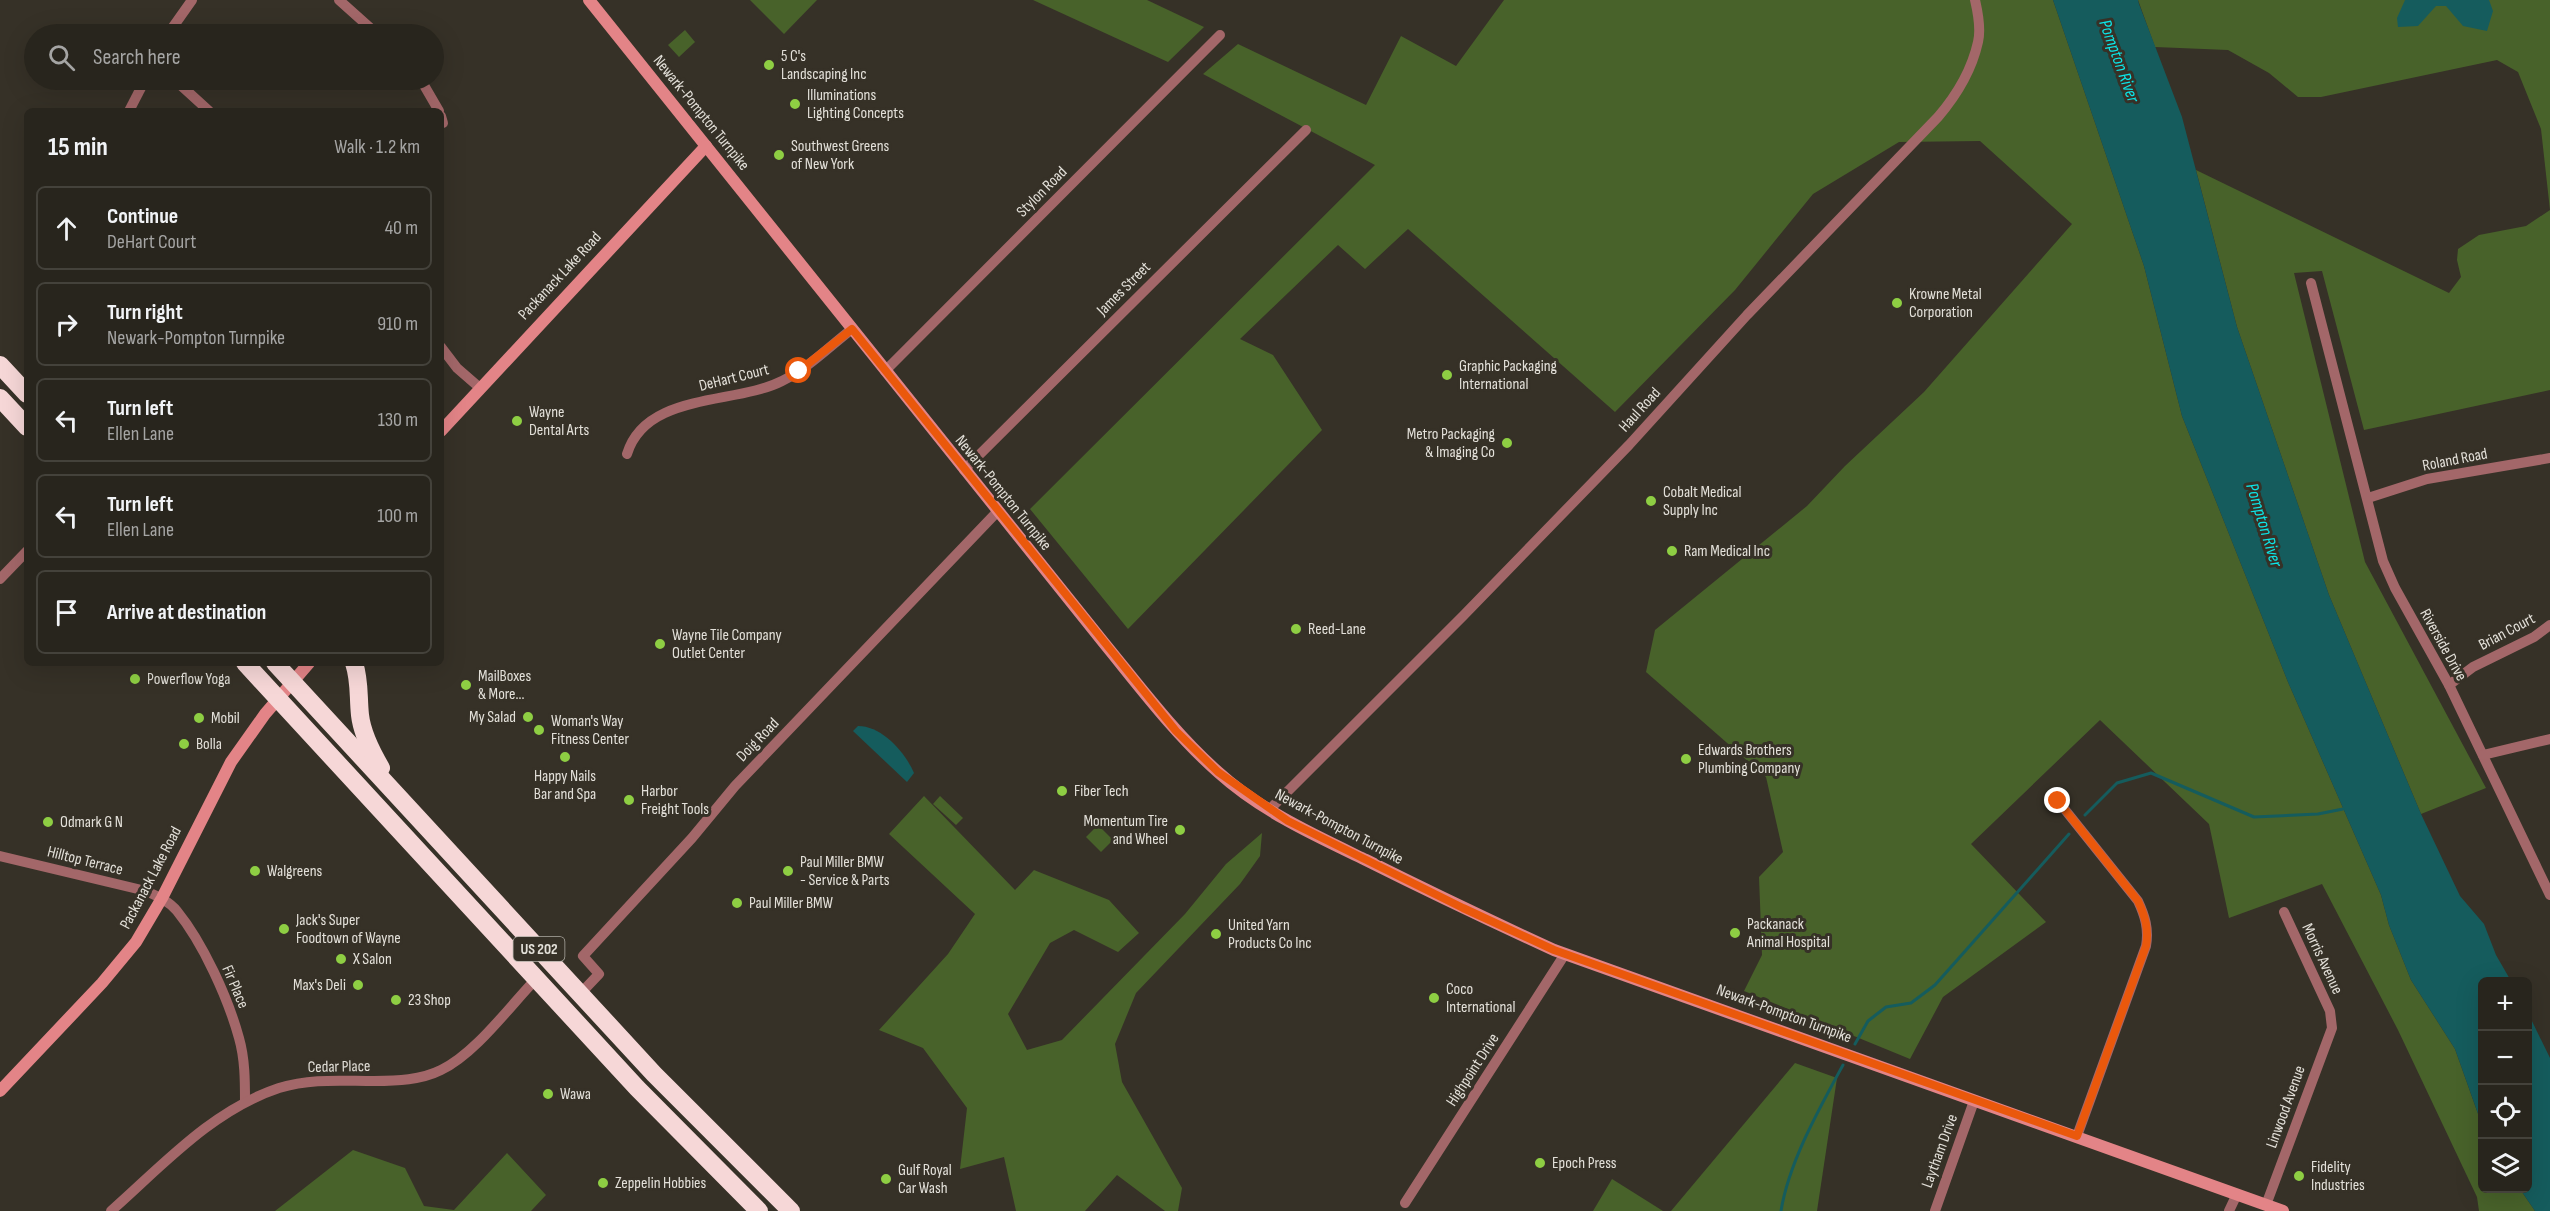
<!DOCTYPE html>
<html lang="en">
<head>
<meta charset="utf-8">
<style>
  body { margin:0; font-family:"Sofia Sans Condensed",sans-serif; background:#34312a; color:#f1f3f6 }
  .controls { position:absolute; right:18px; bottom:18px; display:grid; overflow:hidden; border-radius:9px; box-shadow:0 6px 24px #0002 }
  .controls button { width:54px; height:54px; display:grid; place-items:center; padding:0; border:0; border-bottom:2px solid #44423b; background:#28251d; color:#f1f3f6; font:30px sans-serif }
  .stop { position:absolute; width:18px; height:18px; margin:-14px; border:4px solid #ea580c; border-radius:50%; background:#fff }
  .stop.end { background:#ea580c; border-color:#fff; box-shadow:0 2px 6px #0008 }
  .list { margin:0; padding:0; list-style:none }
  h2 { display:flex; justify-content:space-between; align-items:center; height:78px; margin:0; padding:0 24px; font-size:26px }
  h2 small { font-size:20px; font-weight:400; color:#a5a5a4 }
  .list li { display:grid; grid-template-columns:39px 1fr auto; gap:18px; align-items:center; box-sizing:border-box; height:84px; margin:0 12px 12px; padding:0 12px; border:2px solid #44423b; border-radius:9px }
  .list b { display:block; font-size:22px; white-space:nowrap }
  .list p { margin:0; font-size:20px; white-space:nowrap; color:#a5a5a4 }
  .list em { font-size:20px; font-style:normal; color:#a5a5a4 }
  .icon { flex:none; width:33px; height:33px; fill:none; stroke:currentColor; stroke-width:2; stroke-linecap:round; stroke-linejoin:round }
  .map { position:relative; flex:none; width:2550px; height:1211px; overflow:hidden }
  .search { position:absolute; background:#28251d; box-shadow:0 6px 24px #0002; left:24px; top:24px; width:420px; height:66px; display:flex; align-items:center; gap:15px; box-sizing:border-box; padding:0 21px; border-radius:33px; color:#a5a5a4; font-size:22px }
  .panel { position:absolute; background:#28251d; box-shadow:0 6px 24px #0002; left:24px; top:108px; width:420px; height:558px; border-radius:9px }
  .map>svg:first-child { display:block }
  .green { fill:#48622a }
  .water { fill:#155c5d }
  .lines { fill:none; stroke-linecap:round; stroke-linejoin:round }
  .stream { stroke:#155c5d; stroke-width:3 }
  .street { stroke:#a36769; stroke-width:10 }
  .secondary { stroke:#e38487; stroke-width:12 }
  .highway { stroke:#f6d7d7; stroke-width:18 }
  .route { stroke:#ea580c; stroke-width:8 }
  .poi-dot { fill:#8ece43; stroke:#363127; stroke-width:2 }
  .labels { text-anchor:middle; dominant-baseline:central; stroke-width:6; stroke-linejoin:round; paint-order:stroke }
  .shield { fill:#363127; stroke:#afaca4; stroke-width:1.5 }
  .shield-label { font-size:15px; font-weight:bold; fill:#e3e0d9 }
  .poi-label { font-size:16px; fill:#e3e0d9; stroke:#363127; text-anchor:start }
  .street-label { font-size:16px; fill:#e3e0d9; stroke:#363127 }
  .water-label { font-size:18px; font-style:italic; fill:#0ce5e7; stroke:#363127 }
</style>
</head>
<body>
<div class="map">
<svg width="2550" height="1211" viewBox="0 0 2550 1211">
  <rect width="100%" height="100%" fill="#363127"/>
  <g class="green">
    <path d="M 750,0 L 817,0 L 784,34 Z"/>
    <path d="M 1033,0 L 1147,0 L 1204,27 L 1168,62 Z"/>
    <path d="M 1504,0 L 2053,0 L 2144,266 L 2182,416 L 2288,682 L 2381,895 L 2389,925 L 2411,980 L 2455,1049 L 2482,1125 L 2482,1188 L 2520,1189 L 2535,1211 L 2479,1211 L 2477,1197 L 2398,1030 L 2322,884 L 2229,918 L 2209,824 L 2100,720 L 1971,844 L 2046,922 L 1943,997 L 1910,1059 L 1744,991 L 1762,955 L 1759,877 L 1783,852 L 1766,777 L 1646,672 L 1655,630 L 1807,506 L 1845,466 L 1924,392 L 2072,224 L 1980,141 L 1899,142 L 1813,194 L 1735,290 L 1615,412 L 1408,229 L 1365,269 L 1338,245 L 1240,339 L 1273,355 L 1322,430 L 1128,629 L 1030,509 L 1375,165 L 1203,74 L 1238,44 L 1366,105 L 1401,36 L 1456,66 Z"/>
    <path d="M 2138,0 L 2550,0 L 2550,390 L 2364,430 L 2322,271 L 2294,273 L 2365,562 L 2486,788 L 2421,814 L 2329,595 L 2237,327 L 2196,170 L 2449,293 L 2461,277 L 2457,260 L 2458,249 L 2479,235 L 2526,226 L 2550,210 L 2541,129 L 2518,72 L 2497,60 L 2321,97 L 2298,97 L 2269,73 L 2228,50 L 2155,47 Z"/>
    <path d="M 685,30 L 695,42 L 679,57 L 668,45 Z"/>
    <path d="M 924,796 L 1015,890 L 1034,870 L 1109,900 L 1139,933 L 1118,952 L 1074,930 L 1050,943 L 1008,1014 L 1027,1050 L 1062,1040 L 1185,914 L 1226,864 L 1262,833 L 1260,856 L 1240,884 L 1136,993 L 1115,1044 L 1122,1082 L 1182,1188 L 1178,1211 L 1165,1211 L 1117,1175 L 1085,1211 L 1016,1211 L 1004,1157 L 960,1169 L 967,1108 L 923,1048 L 879,1030 L 948,954 L 975,914 L 889,834 Z"/>
    <path d="M 940,796 L 963,818 L 956,825 L 933,804 Z"/>
    <path d="M 1098,825 L 1113,840 L 1101,852 L 1086,837 Z"/>
    <path d="M 1795,1063 L 1837,1078 L 1817,1211 L 1671,1211 Z"/>
    <path d="M 353,1150 L 405,1168 L 424,1206 L 454,1210 L 507,1153 L 546,1195 L 531,1211 L 275,1211 Z"/>
    <path d="M 1612,1179 L 1663,1211 L 1593,1211 Z"/>
  </g>
  <g class="water">
    <path d="M 2053,0 L 2138,0 L 2139,4 L 2182,117 L 2237,327 L 2329,595 L 2421,814 L 2460,896 L 2484,924 L 2496,955 L 2511,981 L 2482,982 L 2482,1125 L 2455,1049 L 2411,980 L 2389,925 L 2381,895 L 2288,682 L 2182,416 L 2144,266 Z"/>
    <path d="M 2405,0 L 2489,0 L 2493,11 L 2487,31 L 2463,26 L 2446,6 L 2436,6 L 2418,26 L 2398,27 L 2397,18 Z"/>
    <path d="M 858,726 C 882,726 905,752 914,773 L 907,782 L 853,731 Z"/>
    <path d="M 2528,1013 L 2550,1058 L 2550,1211 L 2535,1211 L 2520,1189 L 2528,1188 Z"/>
  </g>
  <g class="lines">
    <g class="stream">
      <path d="M 2085,815 L 2117,783 L 2151,773 L 2254,817 L 2318,814 L 2343,809"/>
      <path d="M 1855,1044 L 1868,1021 L 1886,1007 L 1911,1003 L 1935,985 L 2069,834"/>
      <path d="M 1781,1211 C 1789,1162 1819,1109 1843,1065"/>
    </g>
    <g class="street">
      <path d="M 339,0 L 377,34"/>
      <path d="M 168,34 L 192,0"/>
      <path d="M 175,80 L 209,111"/>
      <path d="M 421,80 L 439,111"/>
      <path d="M 129,111 L 145,80"/>
      <path d="M 441,116 L 443,123"/>
      <path d="M 2311,283 L 2383,561 L 2395,588 L 2449,685 L 2550,895"/>
      <path d="M 441,347 L 457,368 L 480,388"/>
      <path d="M 885,371 L 1220,35"/>
      <path d="M 627,454 C 646,392 735,405 782,381 C 807,369 829,347 852,329"/>
      <path d="M 964,470 L 1306,130"/>
      <path d="M 2368,498 L 2427,479 L 2550,458"/>
      <path d="M 0,579 L 27,551"/>
      <path d="M 2449,685 L 2473,667 L 2534,637 L 2550,625"/>
      <path d="M 2483,755 L 2550,739"/>
      <path d="M 2058,801 L 2138,901 C 2145,916 2149,929 2146,946 L 2077,1136"/>
      <path d="M 1269,810 L 1463,616 L 1629,445 L 1747,315 L 1938,117 C 1956,96 1972,69 1978,42 C 1981,30 1978,13 1975,0"/>
      <path d="M 0,856 L 146,891 C 157,896 169,901 177,911 C 203,943 228,998 239,1038 C 245,1059 245,1081 245,1102"/>
      <path d="M 580,994 L 599,974 L 583,956 L 692,838 L 735,786 L 997,512"/>
      <path d="M 1405,1203 L 1565,954"/>
      <path d="M 2266,1205 L 2332,1028 L 2330,1011 L 2284,912"/>
      <path d="M 111,1211 C 162,1166 212,1110 279,1088 C 312,1078 341,1081 374,1081 C 397,1081 421,1080 441,1070 C 475,1054 510,1006 536,979"/>
      <path d="M 1935,1211 L 1974,1101"/>
      <path d="M 2229,1211 L 2237,1194"/>
    </g>
    <g class="secondary">
      <path d="M 589,0 L 1104,643 C 1140,687 1175,734 1218,772 C 1261,811 1314,835 1366,860 C 1428,891 1491,921 1554,950 L 2283,1211"/>
      <path d="M 441,431 L 706,146"/>
      <path d="M 0,1091 L 102,983 L 136,942 L 162,898 L 231,762 L 265,714 L 309,663"/>
    </g>
    <g class="highway">
      <path d="M 0,365 L 27,394"/>
      <path d="M 0,398 L 27,427"/>
      <path d="M 245,663 L 637,1088 L 759,1211"/>
      <path d="M 275,663 L 654,1074 L 791,1211"/>
      <path d="M 354,663 C 360,681 358,696 360,715 C 362,733 371,751 381,768"/>
    </g>
  </g>
  <g class="lines">
    <path class="route" d="M 799,371 L 852,329 L 1176,731 L 1218,772 L 1288,821 L 1463,908 L 1554,950 L 2077,1136 L 2146,946 C 2149,929 2145,916 2138,901 L 2058,801"/>
  </g>
  <g class="poi-dot">
    <circle cx="769" cy="65" r="6"/>
    <circle cx="795" cy="104" r="6"/>
    <circle cx="779" cy="155" r="6"/>
    <circle cx="1897" cy="303" r="6"/>
    <circle cx="1447" cy="375" r="6"/>
    <circle cx="517" cy="421" r="6"/>
    <circle cx="1507" cy="443" r="6"/>
    <circle cx="1651" cy="501" r="6"/>
    <circle cx="1672" cy="551" r="6"/>
    <circle cx="1296" cy="629" r="6"/>
    <circle cx="660" cy="644" r="6"/>
    <circle cx="135" cy="679" r="6"/>
    <circle cx="466" cy="685" r="6"/>
    <circle cx="528" cy="717" r="6"/>
    <circle cx="199" cy="718" r="6"/>
    <circle cx="539" cy="730" r="6"/>
    <circle cx="184" cy="744" r="6"/>
    <circle cx="565" cy="757" r="6"/>
    <circle cx="1686" cy="759" r="6"/>
    <circle cx="1062" cy="791" r="6"/>
    <circle cx="629" cy="800" r="6"/>
    <circle cx="48" cy="822" r="6"/>
    <circle cx="1180" cy="830" r="6"/>
    <circle cx="255" cy="871" r="6"/>
    <circle cx="788" cy="871" r="6"/>
    <circle cx="737" cy="903" r="6"/>
    <circle cx="284" cy="929" r="6"/>
    <circle cx="1735" cy="933" r="6"/>
    <circle cx="1216" cy="934" r="6"/>
    <circle cx="341" cy="959" r="6"/>
    <circle cx="358" cy="985" r="6"/>
    <circle cx="1434" cy="998" r="6"/>
    <circle cx="396" cy="1000" r="6"/>
    <circle cx="548" cy="1094" r="6"/>
    <circle cx="1540" cy="1163" r="6"/>
    <circle cx="2299" cy="1176" r="6"/>
    <circle cx="886" cy="1179" r="6"/>
    <circle cx="603" cy="1183" r="6"/>
  </g>
  <g class="labels">
    <rect class="shield" x="513.5" y="937" width="51" height="24" rx="4.5"/>
    <g class="shield-label">
      <text x="539" y="949">US 202</text>
    </g>
    <g class="poi-label">
      <text x="781" y="56">5 C's<tspan x="781" dy="18">Landscaping Inc</tspan></text>
      <text x="807" y="95">Illuminations<tspan x="807" dy="18">Lighting Concepts</tspan></text>
      <text x="791" y="146">Southwest Greens<tspan x="791" dy="18">of New York</tspan></text>
      <text x="1909" y="294">Krowne Metal<tspan x="1909" dy="18">Corporation</tspan></text>
      <text x="1459" y="366">Graphic Packaging<tspan x="1459" dy="18">International</tspan></text>
      <text x="529" y="412">Wayne<tspan x="529" dy="18">Dental Arts</tspan></text>
      <text x="1495" y="434" text-anchor="end">Metro Packaging<tspan x="1495" dy="18">&amp; Imaging Co</tspan></text>
      <text x="1663" y="492">Cobalt Medical<tspan x="1663" dy="18">Supply Inc</tspan></text>
      <text x="1684" y="551">Ram Medical Inc</text>
      <text x="1308" y="629">Reed-Lane</text>
      <text x="672" y="635">Wayne Tile Company<tspan x="672" dy="18">Outlet Center</tspan></text>
      <text x="478" y="676">MailBoxes<tspan x="478" dy="18">&amp; More...</tspan></text>
      <text x="147" y="679">Powerflow Yoga</text>
      <text x="516" y="717" text-anchor="end">My Salad</text>
      <text x="211" y="718">Mobil</text>
      <text x="551" y="721">Woman's Way<tspan x="551" dy="18">Fitness Center</tspan></text>
      <text x="196" y="744">Bolla</text>
      <text x="1698" y="750">Edwards Brothers<tspan x="1698" dy="18">Plumbing Company</tspan></text>
      <text x="565" y="776" text-anchor="middle">Happy Nails<tspan x="565" dy="18">Bar and Spa</tspan></text>
      <text x="641" y="791">Harbor<tspan x="641" dy="18">Freight Tools</tspan></text>
      <text x="1074" y="791">Fiber Tech</text>
      <text x="1168" y="821" text-anchor="end">Momentum Tire<tspan x="1168" dy="18">and Wheel</tspan></text>
      <text x="60" y="822">Odmark G N</text>
      <text x="800" y="862">Paul Miller BMW<tspan x="800" dy="18">- Service &amp; Parts</tspan></text>
      <text x="267" y="871">Walgreens</text>
      <text x="749" y="903">Paul Miller BMW</text>
      <text x="296" y="920">Jack's Super<tspan x="296" dy="18">Foodtown of Wayne</tspan></text>
      <text x="1747" y="924">Packanack<tspan x="1747" dy="18">Animal Hospital</tspan></text>
      <text x="1228" y="925">United Yarn<tspan x="1228" dy="18">Products Co Inc</tspan></text>
      <text x="353" y="959">X Salon</text>
      <text x="346" y="985" text-anchor="end">Max's Deli</text>
      <text x="1446" y="989">Coco<tspan x="1446" dy="18">International</tspan></text>
      <text x="408" y="1000">23 Shop</text>
      <text x="560" y="1094">Wawa</text>
      <text x="1552" y="1163">Epoch Press</text>
      <text x="2311" y="1167">Fidelity<tspan x="2311" dy="18">Industries</tspan></text>
      <text x="898" y="1170">Gulf Royal<tspan x="898" dy="18">Car Wash</tspan></text>
      <text x="615" y="1183">Zeppelin Hobbies</text>
    </g>
    <g class="street-label">
      <text transform="translate(701 113) rotate(51)">Newark-Pompton Turnpike</text>
      <text transform="translate(1042 192) rotate(-45)">Stylon Road</text>
      <text transform="translate(560 276) rotate(-47)">Packanack Lake Road</text>
      <text transform="translate(1124 289) rotate(-45)">James Street</text>
      <text transform="translate(734 378) rotate(-14)">DeHart Court</text>
      <text transform="translate(1640 410) rotate(-48)">Haul Road</text>
      <text transform="translate(2455 460) rotate(-11)">Roland Road</text>
      <text transform="translate(1003 493) rotate(51)">Newark-Pompton Turnpike</text>
      <text transform="translate(2507 632) rotate(-28)">Brian Court</text>
      <text transform="translate(2443 645) rotate(61)">Riverside Drive</text>
      <text transform="translate(758 740) rotate(-46)">Doig Road</text>
      <text transform="translate(1339 827) rotate(28)">Newark-Pompton Turnpike</text>
      <text transform="translate(85 861) rotate(14)">Hilltop Terrace</text>
      <text transform="translate(151 878) rotate(-62)">Packanack Lake Road</text>
      <text transform="translate(2322 959) rotate(65)">Morris Avenue</text>
      <text transform="translate(235 987) rotate(67)">Fir Place</text>
      <text transform="translate(1784 1014) rotate(20)">Newark-Pompton Turnpike</text>
      <text transform="translate(339 1067) rotate(-1)">Cedar Place</text>
      <text transform="translate(1473 1070) rotate(-57)">Highpoint Drive</text>
      <text transform="translate(2286 1107) rotate(-70)">Linwood Avenue</text>
      <text transform="translate(1940 1151) rotate(-70)">Laytham Drive</text>
    </g>
    <g class="water-label">
      <text transform="translate(2119 61) rotate(70)">Pompton River</text>
      <text transform="translate(2264 525) rotate(73)">Pompton River</text>
    </g>
  </g>
</svg>
<div class="controls">
<button>+</button>
<button>−</button>
<button><svg class="icon" aria-label="locate" viewBox="0 0 24 24"><circle cx="12" cy="12" r="6"/><path d="M12 2v4M12 18v4M2 12h4M18 12h4"/></svg></button>
<button><svg class="icon" aria-label="layers" viewBox="0 0 24 24"><path d="M12 4l9 5-9 5-9-5zM3 14l9 5 9-5"/></svg></button>
</div>
<div class="stop" style="left:799px;top:371px"></div>
<div class="stop end" style="left:2058px;top:801px"></div>
<div class="search"><svg class="icon" aria-label="search" viewBox="0 0 24 24"><circle cx="10" cy="10" r="6"/><path d="M15 15l6 6"/></svg>Search here</div>
<section class="panel">
<h2>15 min<small>Walk · 1.2 km</small></h2>
<ul class="list">
<li><svg class="icon" aria-label="ahead" viewBox="0 0 24 24"><path d="M12 20V5M6 11l6-6 6 6"/></svg><div><b>Continue</b><p>DeHart Court</p></div><em>40 m</em></li>
<li><svg class="icon" aria-label="right" viewBox="0 0 24 24"><path d="M7 20v-9h11M14 6l5 5-5 5"/></svg><div><b>Turn right</b><p>Newark-Pompton Turnpike</p></div><em>910 m</em></li>
<li><svg class="icon" aria-label="left" viewBox="0 0 24 24"><path d="M17 20v-9H6M10 6l-5 5 5 5"/></svg><div><b>Turn left</b><p>Ellen Lane</p></div><em>130 m</em></li>
<li><svg class="icon" aria-label="left" viewBox="0 0 24 24"><path d="M17 20v-9H6M10 6l-5 5 5 5"/></svg><div><b>Turn left</b><p>Ellen Lane</p></div><em>100 m</em></li>
<li><svg class="icon" aria-label="arrive" viewBox="0 0 24 24"><path d="M6 21V4h12l-3 4 3 4H6"/></svg><div><b>Arrive at destination</b></div></li>
</ul>
</section>
</div>
</body>
</html>
